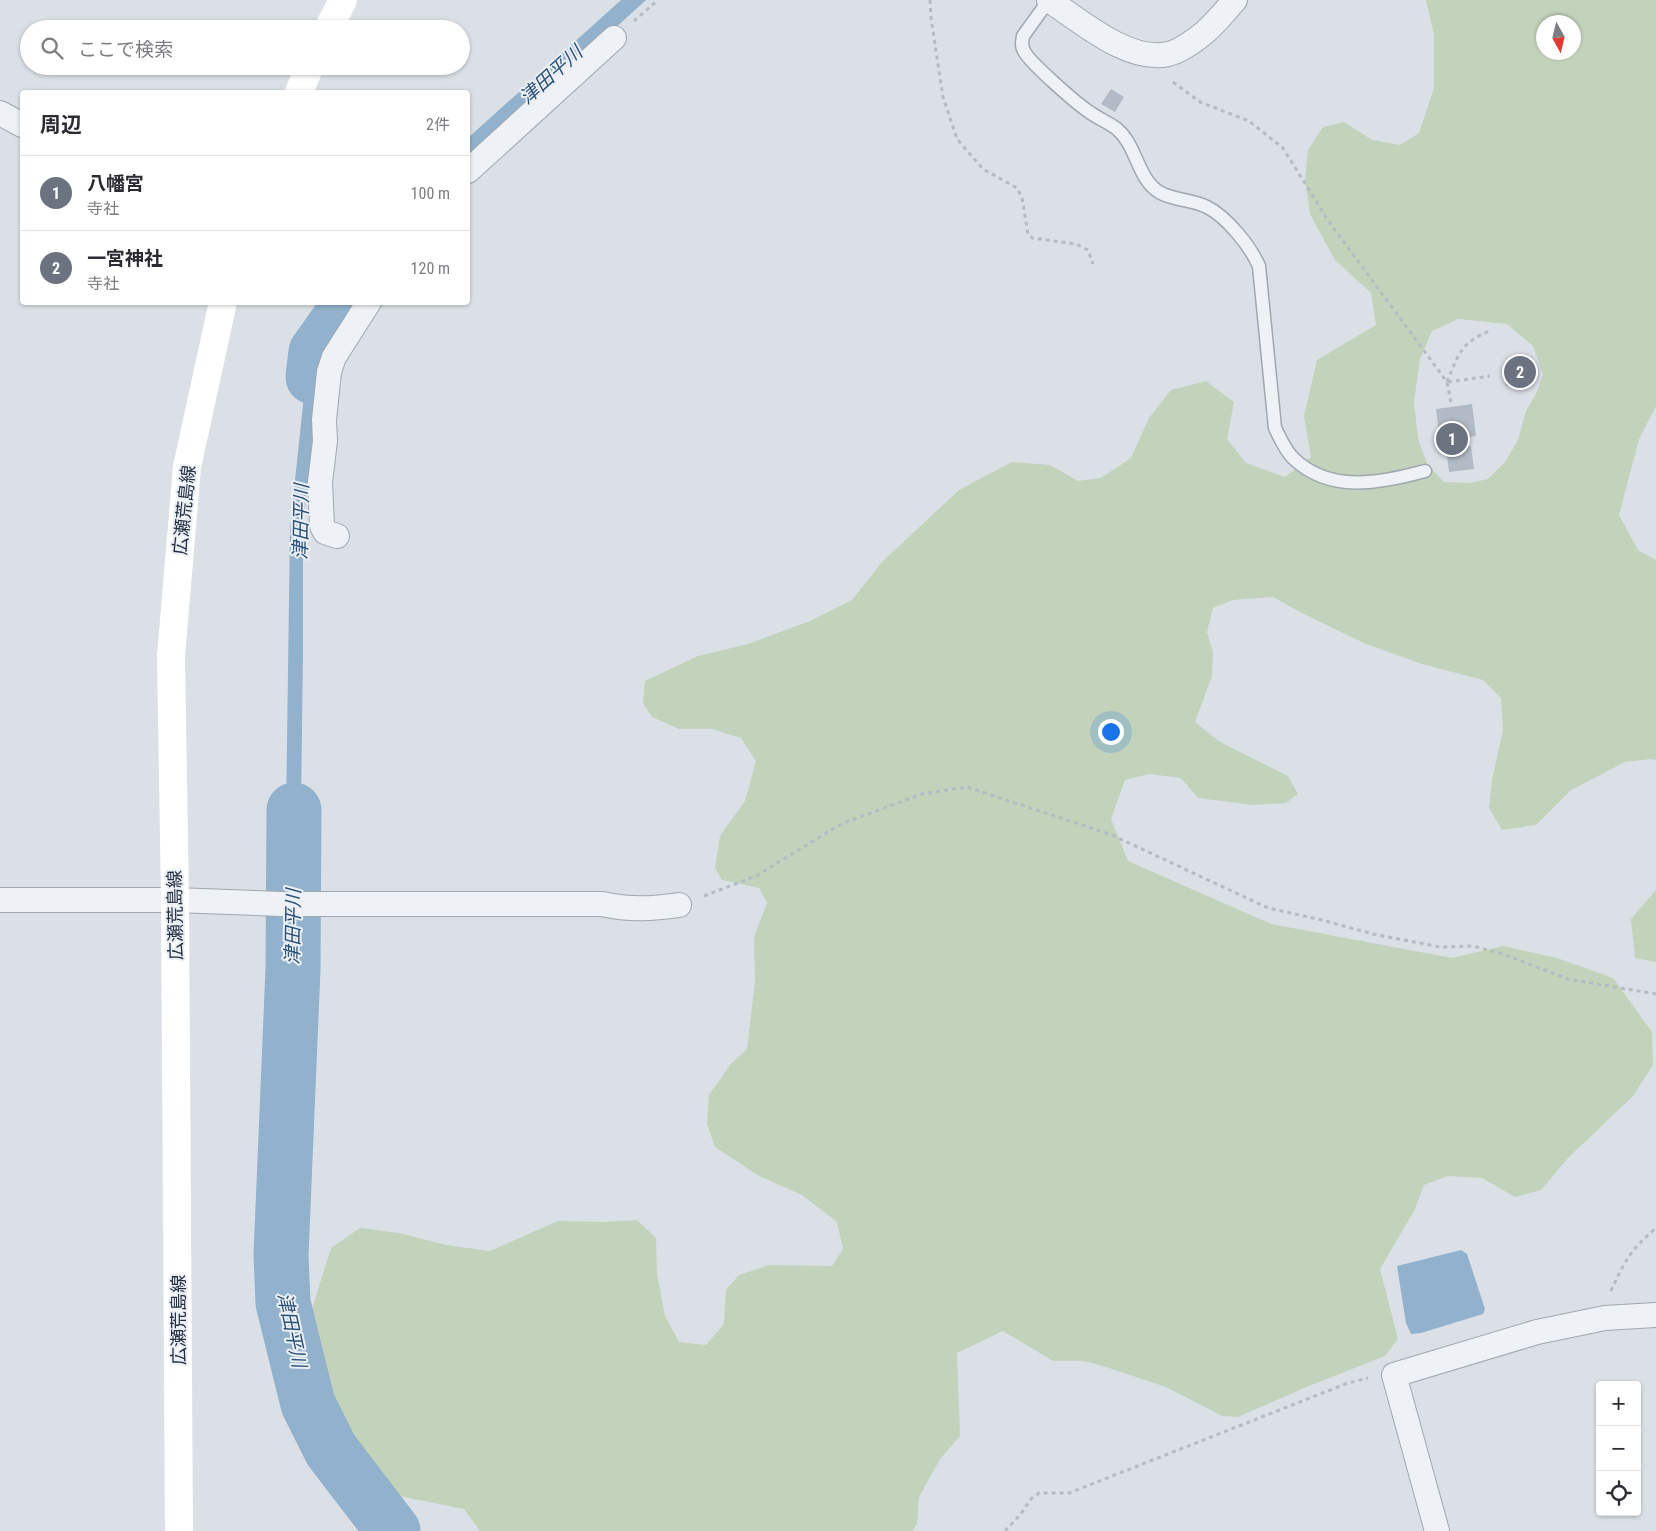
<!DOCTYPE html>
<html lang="ja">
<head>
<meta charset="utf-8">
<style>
  body { margin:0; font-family:"Roboto Condensed","Noto Sans JP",sans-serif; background:#f7f7f7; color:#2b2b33 }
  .controls { position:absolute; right:15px; bottom:15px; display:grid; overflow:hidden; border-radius:5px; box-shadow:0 1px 4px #0004 }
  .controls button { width:45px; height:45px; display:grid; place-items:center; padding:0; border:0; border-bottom:1px solid #e1e1e2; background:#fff; color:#2b2b33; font:25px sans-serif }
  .compass { position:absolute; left:1536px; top:15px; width:45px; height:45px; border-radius:50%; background:#fff; box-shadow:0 1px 4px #0004; rotate:172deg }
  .you { position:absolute; left:1110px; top:731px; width:18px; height:18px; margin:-12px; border:4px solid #fff; border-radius:50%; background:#1a73e8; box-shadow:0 0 0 8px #1a73e833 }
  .badge { display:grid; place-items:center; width:32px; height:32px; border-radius:50%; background:#dc3054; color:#fff; font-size:16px; font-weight:700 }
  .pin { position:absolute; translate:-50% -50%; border:2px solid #fff; box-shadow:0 1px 5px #0006 }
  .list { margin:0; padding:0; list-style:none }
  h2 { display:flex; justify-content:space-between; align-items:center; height:65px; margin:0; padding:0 20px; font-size:21px }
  h2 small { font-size:16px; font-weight:400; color:#7c7c81 }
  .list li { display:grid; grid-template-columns:32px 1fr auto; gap:15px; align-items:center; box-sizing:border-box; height:75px; padding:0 20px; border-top:1px solid #e1e1e2 }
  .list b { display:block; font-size:19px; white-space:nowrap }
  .list p { margin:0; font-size:16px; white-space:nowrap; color:#7c7c81 }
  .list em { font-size:16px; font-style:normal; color:#7c7c81 }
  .icon { flex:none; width:28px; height:28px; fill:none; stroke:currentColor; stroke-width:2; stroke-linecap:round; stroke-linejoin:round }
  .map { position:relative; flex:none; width:1656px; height:1531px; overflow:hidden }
  .search { position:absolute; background:#fff; box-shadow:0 1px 4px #0004; left:20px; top:20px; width:450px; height:55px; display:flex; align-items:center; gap:12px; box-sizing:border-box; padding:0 18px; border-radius:28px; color:#7c7c81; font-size:19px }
  .panel { position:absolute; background:#fff; box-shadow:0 1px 4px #0004; left:20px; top:90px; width:450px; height:215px; border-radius:5px }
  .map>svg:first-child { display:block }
  .green { fill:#c2d2bb; fill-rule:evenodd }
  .water { fill:#91b1cc }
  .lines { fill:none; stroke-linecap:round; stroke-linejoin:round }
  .river { stroke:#91b1cc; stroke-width:55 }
  .building { fill:#b2bac5 }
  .service-casing { stroke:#a0a7b1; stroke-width:15 }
  .minor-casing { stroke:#a0a7b1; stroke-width:26 }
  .path { stroke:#b5bbc2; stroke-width:3; stroke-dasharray:4 4; stroke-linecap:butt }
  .service { stroke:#eef1f5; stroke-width:12 }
  .minor { stroke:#eef1f5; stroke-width:24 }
  .secondary { stroke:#fff; stroke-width:28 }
  .labels { text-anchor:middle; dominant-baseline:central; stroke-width:4; stroke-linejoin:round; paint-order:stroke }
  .street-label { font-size:18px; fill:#232f3f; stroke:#eaeff5 }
  .water-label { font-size:19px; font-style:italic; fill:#2a5077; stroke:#eaeff5 }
</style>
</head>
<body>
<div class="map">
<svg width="1656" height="1531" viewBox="0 0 1656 1531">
  <rect width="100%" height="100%" fill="#dbe0e7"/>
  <g class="green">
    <path d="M 1426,0 L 1656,0 L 1656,406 L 1639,439 L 1619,515 L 1638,550 L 1656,560 L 1656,760 L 1650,759 L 1625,762 L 1571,790 L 1536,825 L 1502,830 L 1489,808 L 1492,780 L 1503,730 L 1501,698 L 1483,680 L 1422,664 L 1366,644 L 1302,613 L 1273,597 L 1233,600 L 1213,608 L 1207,632 L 1213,652 L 1212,676 L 1195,722 L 1220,742 L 1288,776 L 1298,794 L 1286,803 L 1253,805 L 1198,798 L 1181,778 L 1149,774 L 1125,780 L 1111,819 L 1128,861 L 1271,924 L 1452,958 L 1503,946 L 1557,958 L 1613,978 L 1652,1032 L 1653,1065 L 1633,1096 L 1568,1158 L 1541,1190 L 1515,1197 L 1482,1178 L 1448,1176 L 1424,1185 L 1414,1211 L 1380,1269 L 1398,1339 L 1385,1356 L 1304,1388 L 1238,1417 L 1222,1416 L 1166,1387 L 1106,1367 L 1084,1361 L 1053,1361 L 1003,1331 L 957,1353 L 960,1436 L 940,1459 L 919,1497 L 917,1524 L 912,1531 L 480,1531 L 464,1509 L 379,1492 L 355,1469 L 335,1416 L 317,1360 L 311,1312 L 331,1248 L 360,1228 L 399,1233 L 446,1245 L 490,1251 L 558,1221 L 605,1222 L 637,1220 L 656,1238 L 657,1274 L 665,1316 L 679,1342 L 706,1345 L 724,1324 L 726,1290 L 739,1275 L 769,1265 L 832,1266 L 843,1249 L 837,1222 L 802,1195 L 759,1176 L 715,1147 L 707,1124 L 709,1095 L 730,1065 L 747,1049 L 755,982 L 754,937 L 767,903 L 759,888 L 722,880 L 715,868 L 720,836 L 745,801 L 756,761 L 741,738 L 712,729 L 679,729 L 652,717 L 643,703 L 645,681 L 698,656 L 748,644 L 810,621 L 852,600 L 882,562 L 959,490 L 1012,462 L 1050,465 L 1078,481 L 1101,478 L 1131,458 L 1149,418 L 1171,390 L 1206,381 L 1234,402 L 1227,439 L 1246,463 L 1285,477 L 1311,457 L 1304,416 L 1317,360 L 1376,325 L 1371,293 L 1335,260 L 1310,214 L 1305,179 L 1308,150 L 1323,127 L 1344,122 L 1372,140 L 1400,145 L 1419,133 L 1434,88 L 1434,35 ZM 1544,22 L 1574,22 L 1574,52 L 1544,52 ZM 1458,319 L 1507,324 L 1533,346 L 1543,374 L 1537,392 L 1526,411 L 1518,440 L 1505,462 L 1488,479 L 1470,483 L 1444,482 L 1427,464 L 1418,439 L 1414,402 L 1420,359 L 1432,331 Z"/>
    <path d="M 1656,890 L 1656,962 L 1635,958 L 1631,919 Z"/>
  </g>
  <g class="water">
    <path d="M 621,0 L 646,0 L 468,162 L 468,138 Z"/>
    <path d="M 337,306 L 345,312 L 346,319 L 321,360 L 303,527 L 303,651 L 300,885 L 285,887 L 290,528 L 309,348 Z"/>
    <path d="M 1461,1250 L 1467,1254 L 1485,1309 L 1483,1314 L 1421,1333 L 1411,1334 L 1406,1323 L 1397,1266 Z"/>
  </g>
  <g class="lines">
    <g class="river">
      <path d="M 313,377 L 316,352 L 343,314 L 348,302"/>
      <path d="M 294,810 L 293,969 L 281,1255 L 283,1303 L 308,1404 L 331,1450 L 393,1531"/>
    </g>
  </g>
  <g class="building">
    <path d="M 1111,89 L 1124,97 L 1115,112 L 1101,104 Z"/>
    <path d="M 1523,362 L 1524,366 L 1534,365 L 1536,377 L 1525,379 L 1526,383 L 1506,386 L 1503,365 Z"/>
    <path d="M 1472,404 L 1476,436 L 1464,438 L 1465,447 L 1471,446 L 1474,469 L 1449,472 L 1446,448 L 1452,448 L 1451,440 L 1440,442 L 1436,409 Z"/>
  </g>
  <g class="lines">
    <g class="service-casing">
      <path id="service" d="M 1049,0 L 1023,36 C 1022,42 1021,46 1024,51 C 1029,62 1076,103 1088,111 C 1097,118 1108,122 1117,129 C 1137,146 1137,178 1159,192 C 1174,201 1192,199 1207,207 C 1227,217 1250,246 1259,266 L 1275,428 C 1280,438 1285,450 1293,458 C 1330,494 1381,483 1425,471"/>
    </g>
    <g class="minor-casing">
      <g id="minor">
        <path d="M 1049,0 C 1080,21 1129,63 1168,54 C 1181,51 1193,42 1204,33 C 1215,24 1225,11 1235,0"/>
        <path d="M 0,113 L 22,125"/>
        <path d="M 468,171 L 614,38"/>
        <path d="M 337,536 L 325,532 L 322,526 L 320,482 L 325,441 L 324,420 L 329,372 L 334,357 L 369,302"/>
        <path d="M 0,900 L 175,900 L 281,904 L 602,904 C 629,910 652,909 679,905"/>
        <path d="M 1437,1531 L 1394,1375 L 1537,1332 L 1605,1318 L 1656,1315"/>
      </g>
    </g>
    <g class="path">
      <path d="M 930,0 L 931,18 L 943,97 L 957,139 L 983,169 L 1017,188 L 1022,198 L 1028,234 L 1032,238 L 1076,244 L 1088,250 L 1093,264"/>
      <path d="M 634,21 L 658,0"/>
      <path d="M 1173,82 L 1200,102 L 1249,121 L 1283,148 L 1327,219 L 1447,382 L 1451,403"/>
      <path d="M 1447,382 C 1459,353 1461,342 1492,330"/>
      <path d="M 1448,382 L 1490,376"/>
      <path d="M 704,896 L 756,876 L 841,824 L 922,794 L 967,787 L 1112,835 L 1268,908 L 1322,920 L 1373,934 L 1440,947 L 1473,946 L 1503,954 L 1568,979 L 1656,994"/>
      <path d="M 1611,1291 C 1624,1262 1631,1249 1656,1228"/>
      <path d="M 1005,1531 L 1020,1515 L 1031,1499 L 1039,1493 L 1069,1493 L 1348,1383 L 1368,1378"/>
    </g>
    <use href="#service" class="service"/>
    <use href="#minor" class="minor"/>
    <g class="secondary">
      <path d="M 328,29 L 343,0"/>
      <path d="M 299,92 L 310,66"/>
      <path d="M 179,1531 L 175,900 L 171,656 L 187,467 L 223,302"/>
    </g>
  </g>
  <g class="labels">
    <g class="street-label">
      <text transform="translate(184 510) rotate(-84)">広瀬荒島線</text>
      <text transform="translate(175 915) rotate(-91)">広瀬荒島線</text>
      <text transform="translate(178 1320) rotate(-90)">広瀬荒島線</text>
    </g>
    <g class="water-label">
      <text transform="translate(551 75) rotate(-42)">津田平川</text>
      <text transform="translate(301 522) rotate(-89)">津田平川</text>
      <text transform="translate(293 927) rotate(-89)">津田平川</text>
      <text transform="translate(292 1330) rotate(78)">津田平川</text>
    </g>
  </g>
</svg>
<div class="controls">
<button>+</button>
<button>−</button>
<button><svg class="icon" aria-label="locate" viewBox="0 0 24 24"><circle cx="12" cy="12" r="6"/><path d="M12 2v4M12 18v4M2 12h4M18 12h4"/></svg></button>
</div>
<svg class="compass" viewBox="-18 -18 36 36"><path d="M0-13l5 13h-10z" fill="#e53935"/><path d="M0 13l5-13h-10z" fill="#7c7c81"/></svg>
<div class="you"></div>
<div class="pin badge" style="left:1452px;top:439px;background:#6b7280">1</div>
<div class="pin badge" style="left:1520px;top:372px;background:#6b7280">2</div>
<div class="search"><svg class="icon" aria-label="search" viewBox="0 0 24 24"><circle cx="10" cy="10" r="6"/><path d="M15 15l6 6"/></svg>ここで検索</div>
<section class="panel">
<h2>周辺<small>2件</small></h2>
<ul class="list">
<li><span class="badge" style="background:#6b7280">1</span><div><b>八幡宮</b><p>寺社</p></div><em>100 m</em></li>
<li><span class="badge" style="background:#6b7280">2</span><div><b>一宮神社</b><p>寺社</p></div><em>120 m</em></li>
</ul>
</section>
</div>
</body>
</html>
